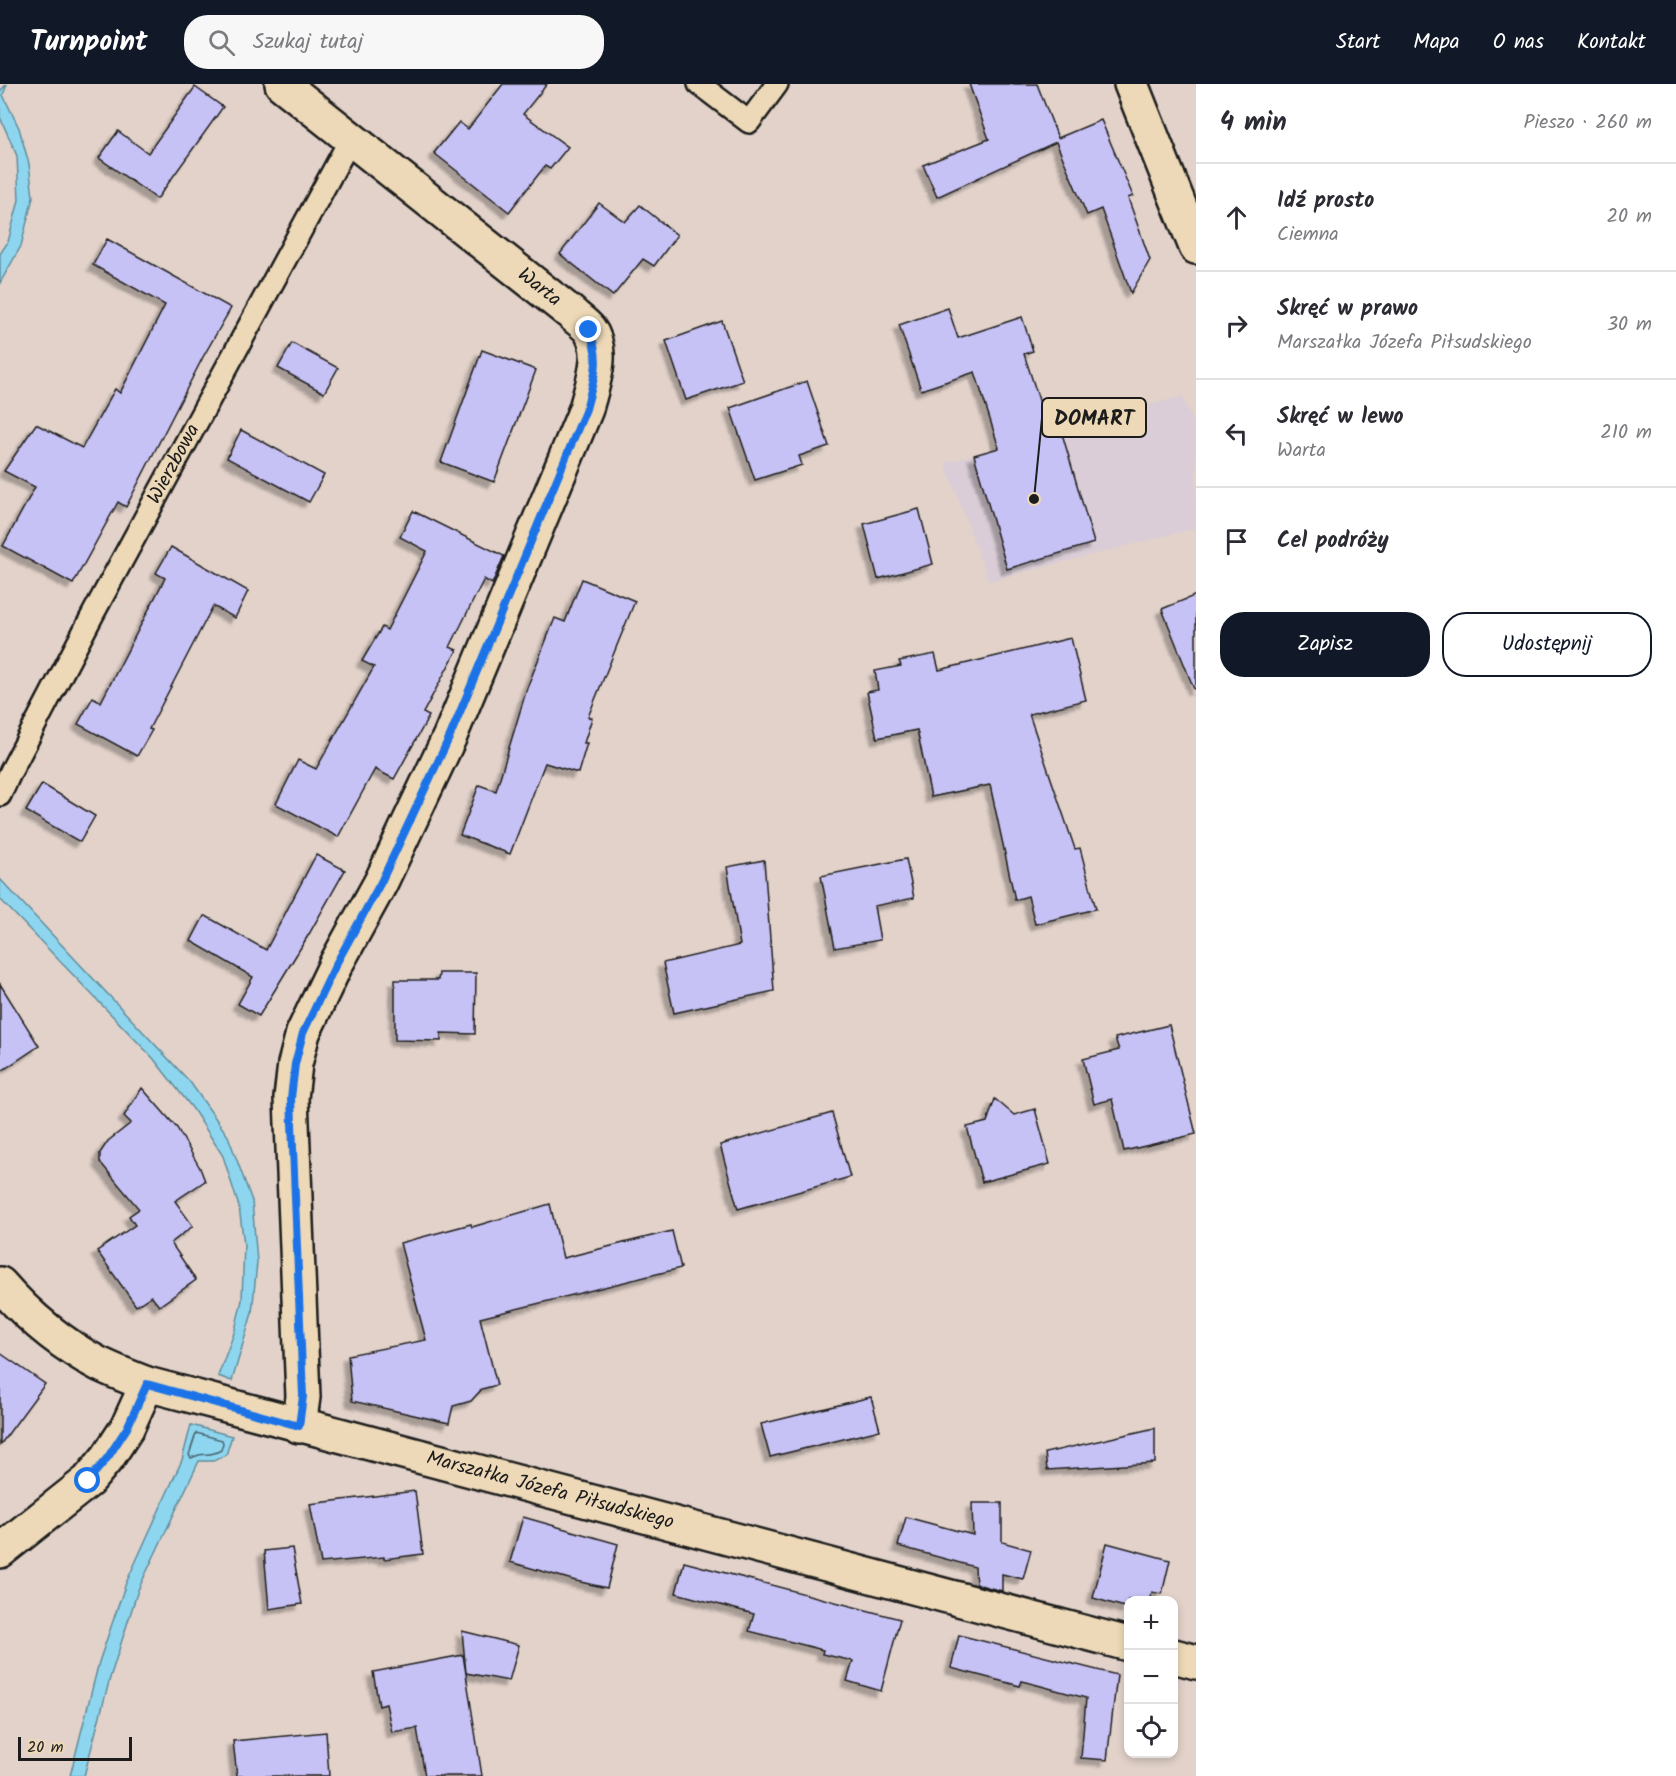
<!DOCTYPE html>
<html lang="pl">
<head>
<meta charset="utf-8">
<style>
  body { margin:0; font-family:Kalam,sans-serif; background:#f7f7f7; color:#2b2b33 }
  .controls { position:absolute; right:18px; bottom:18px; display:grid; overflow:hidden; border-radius:12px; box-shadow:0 3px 9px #0003 }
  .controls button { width:54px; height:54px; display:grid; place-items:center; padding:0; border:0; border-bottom:2px solid #e1e1e2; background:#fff; color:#2b2b33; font:30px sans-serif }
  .scale { position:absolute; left:18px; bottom:15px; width:114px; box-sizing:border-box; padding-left:6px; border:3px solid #1c1c1c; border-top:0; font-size:16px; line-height:21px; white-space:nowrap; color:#1c1c1c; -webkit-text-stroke:4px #edd9b7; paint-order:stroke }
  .stop { position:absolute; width:18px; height:18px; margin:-14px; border:4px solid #1a73e8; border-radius:50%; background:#fff }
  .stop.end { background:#1a73e8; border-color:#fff; box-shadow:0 2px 6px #0008 }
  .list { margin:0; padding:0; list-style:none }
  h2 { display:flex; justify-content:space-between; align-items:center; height:78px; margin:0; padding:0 24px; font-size:26px }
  h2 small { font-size:20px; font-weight:400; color:#7c7c81 }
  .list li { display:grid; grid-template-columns:39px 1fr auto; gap:18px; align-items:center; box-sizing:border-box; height:108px; padding:0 24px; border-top:2px solid #e1e1e2 }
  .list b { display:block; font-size:22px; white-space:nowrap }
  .list p { margin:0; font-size:20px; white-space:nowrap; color:#7c7c81 }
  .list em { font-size:20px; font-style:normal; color:#7c7c81 }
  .actions { display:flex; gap:12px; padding:18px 24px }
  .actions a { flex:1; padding:14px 0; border:2px solid #111827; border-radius:24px; text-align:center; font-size:21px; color:#111827 }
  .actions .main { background:#111827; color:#fff }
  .icon { flex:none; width:33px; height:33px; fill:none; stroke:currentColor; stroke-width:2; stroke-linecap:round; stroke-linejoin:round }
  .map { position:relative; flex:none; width:1196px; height:1692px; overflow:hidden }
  header { display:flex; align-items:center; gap:36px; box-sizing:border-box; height:84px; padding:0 30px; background:#111827; color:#fff }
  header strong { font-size:28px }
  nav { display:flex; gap:33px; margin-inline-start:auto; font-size:21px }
  .search { width:420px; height:54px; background:#f7f7f7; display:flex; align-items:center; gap:15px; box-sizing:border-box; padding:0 21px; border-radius:24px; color:#7c7c81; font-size:22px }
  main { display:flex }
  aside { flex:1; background:#fff }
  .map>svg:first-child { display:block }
  .built { fill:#dacdd7 }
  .water { fill:#8ed6ef; stroke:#608c9b; stroke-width:1.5 }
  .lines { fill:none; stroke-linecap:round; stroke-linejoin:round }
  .shore { stroke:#4a6670; stroke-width:1.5 }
  .building { fill:#c7c2f5; stroke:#1c1c1c; stroke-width:1.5; filter:url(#shadow) }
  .service-casing { stroke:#1c1c1c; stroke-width:26 }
  .minor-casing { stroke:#1c1c1c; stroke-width:38 }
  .tertiary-casing { stroke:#1c1c1c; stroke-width:38 }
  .service { stroke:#edd9b7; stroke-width:21 }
  .minor { stroke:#edd9b7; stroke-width:33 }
  .tertiary { stroke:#edd9b7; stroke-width:33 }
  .route { stroke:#1a73e8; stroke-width:8 }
  .labels { text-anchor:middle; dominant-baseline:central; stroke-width:6; stroke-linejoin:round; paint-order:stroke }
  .street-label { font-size:20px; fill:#1c1c1c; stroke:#edd9b7 }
  .leader { fill:none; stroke:#1c1c1c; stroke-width:2 }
  .callout-dot { fill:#1c1c1c; stroke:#edd9b7; stroke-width:2 }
  .callout { fill:#edd9b7; stroke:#1c1c1c; stroke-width:2 }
  .callout-label { font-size:21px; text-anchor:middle; font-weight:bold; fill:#1c1c1c }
</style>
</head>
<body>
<header>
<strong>Turnpoint</strong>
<div class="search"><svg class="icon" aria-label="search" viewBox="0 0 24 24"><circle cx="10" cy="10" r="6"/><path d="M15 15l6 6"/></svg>Szukaj tutaj</div>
<nav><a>Start</a><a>Mapa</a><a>O nas</a><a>Kontakt</a></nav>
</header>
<main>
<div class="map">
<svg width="1196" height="1692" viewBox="0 0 1196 1692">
  <defs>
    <filter id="shadow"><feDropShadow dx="-5.5" dy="5.5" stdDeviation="1.5" flood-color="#0004"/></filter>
  </defs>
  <rect width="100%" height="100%" fill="#e2d2ca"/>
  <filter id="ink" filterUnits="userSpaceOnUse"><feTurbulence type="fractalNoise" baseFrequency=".0167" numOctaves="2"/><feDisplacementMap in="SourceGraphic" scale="12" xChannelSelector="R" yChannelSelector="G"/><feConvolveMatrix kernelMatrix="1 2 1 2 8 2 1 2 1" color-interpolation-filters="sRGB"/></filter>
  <g filter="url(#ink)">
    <path class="built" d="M 1182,312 L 1196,345 L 1196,444 L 989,497 L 945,379 Z"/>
    <g class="water">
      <path d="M 7,0 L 3,11 L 19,44 L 29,80 L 33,113 L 21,162 L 0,199 L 0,170 L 8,158 L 19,116 L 17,72 L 0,33 L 0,5 L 1,6 Z"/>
      <path d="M 0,795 L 190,998 L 228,1052 L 252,1117 L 257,1178 L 252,1229 L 232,1297 L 218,1292 L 235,1246 L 242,1216 L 244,1160 L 239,1123 L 223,1072 L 193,1025 L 153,974 L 0,815 Z"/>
      <path d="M 191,1341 L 232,1352 L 226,1371 L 213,1377 L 199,1377 L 138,1506 L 110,1594 L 84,1692 L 70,1692 L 99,1578 L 126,1499 L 182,1376 Z"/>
    </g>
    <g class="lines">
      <path class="shore" d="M 196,1349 L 222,1356 L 223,1359 L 221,1366 C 211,1372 208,1369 199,1371 C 196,1372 193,1373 191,1374 L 189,1371 Z"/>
    </g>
    <g class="building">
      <path d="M 503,0 L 547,0 L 523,30 L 568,63 L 550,85 L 545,82 L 509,128 L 434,69 L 459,38 L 468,45 Z"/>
      <path d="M 969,0 L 1037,0 L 1058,54 L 1101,36 L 1133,112 L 1128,114 L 1150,176 L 1131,209 L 1101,125 L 1087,131 L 1056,58 L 937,113 L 923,81 L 989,55 Z"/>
      <path d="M 195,3 L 223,23 L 157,115 L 99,74 L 118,47 L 148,69 Z"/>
      <path d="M 599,119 L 625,138 L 640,121 L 677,151 L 654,182 L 643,175 L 613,212 L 560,170 Z"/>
      <path d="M 107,155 L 231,224 L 203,273 L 126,423 L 118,418 L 73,500 L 3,462 L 35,403 L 4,387 L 36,340 L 82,364 L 115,305 L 120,309 L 165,221 L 93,181 Z"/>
      <path d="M 948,224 L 958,254 L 1022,233 L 1033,267 L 1024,270 L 1050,350 L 1061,346 L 1094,459 L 1007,485 L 974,371 L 999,364 L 975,288 L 921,306 L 899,241 Z"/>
      <path d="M 722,237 L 743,297 L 686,316 L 666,257 Z"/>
      <path d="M 292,259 L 338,284 L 324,309 L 278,284 Z"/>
      <path d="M 482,266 L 536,286 L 494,398 L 441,378 Z"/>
      <path d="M 807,297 L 829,362 L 799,372 L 802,381 L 755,396 L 730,324 Z"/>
      <path d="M 241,346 L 324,391 L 309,418 L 227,374 Z"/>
      <path d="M 919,425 L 933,480 L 878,495 L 864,440 Z"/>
      <path d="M 413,427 L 504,472 L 492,500 L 484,495 L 450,563 L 457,566 L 423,629 L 429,632 L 394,695 L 375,685 L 338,753 L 276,720 L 298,676 L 316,685 L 374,583 L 362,577 L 382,543 L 387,546 L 427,467 L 400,453 Z"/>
      <path d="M 171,463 L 248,507 L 235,534 L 213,522 L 149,645 L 152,646 L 137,672 L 78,640 L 93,613 L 101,618 L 165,494 L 156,489 Z"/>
      <path d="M 582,495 L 635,517 L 588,633 L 592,634 L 584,659 L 587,659 L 578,689 L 545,679 L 510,770 L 460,751 L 479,701 L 496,707 L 527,604 L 555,534 L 565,538 Z"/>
      <path d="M 1196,511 L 1196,605 L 1194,605 L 1162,525 Z"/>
      <path d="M 1071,554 L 1086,616 L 1029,630 L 1075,765 L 1080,764 L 1096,825 L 1035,840 L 1028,812 L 1015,816 L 990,701 L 931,713 L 917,646 L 877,654 L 867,608 L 878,606 L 875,587 L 901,582 L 899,577 L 935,570 L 939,586 Z"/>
      <path d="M 42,700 L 95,732 L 80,758 L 26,727 Z"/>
      <path d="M 316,771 L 345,786 L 309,850 L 259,932 L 238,920 L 253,893 L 191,857 L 204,832 L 206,832 L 266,866 Z"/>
      <path d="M 906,775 L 914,814 L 874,822 L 880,856 L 835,864 L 821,792 Z"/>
      <path d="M 764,776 L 774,907 L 674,929 L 663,879 L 740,861 L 727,783 Z"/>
      <path d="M 439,889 L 476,889 L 475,950 L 441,949 L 441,957 L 395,956 L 395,896 L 438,896 Z"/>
      <path d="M 0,900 L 39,962 L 0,988 Z"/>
      <path d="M 1169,941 L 1196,1050 L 1124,1067 L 1112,1015 L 1094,1020 L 1083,975 L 1119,966 L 1115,954 Z"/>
      <path d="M 142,1004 L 177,1044 L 200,1084 L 205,1097 L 175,1117 L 193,1142 L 171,1159 L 196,1196 L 159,1222 L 151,1212 L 136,1222 L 97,1167 L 135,1141 L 129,1132 L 139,1125 L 100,1078 L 100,1069 L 108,1057 L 131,1039 L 124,1032 Z"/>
      <path d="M 995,1015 L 1014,1031 L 1035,1025 L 1050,1080 L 982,1098 L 967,1043 L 987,1038 Z"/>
      <path d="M 832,1029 L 850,1093 L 738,1125 L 720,1061 Z"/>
      <path d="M 550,1120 L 563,1174 L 672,1147 L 681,1184 L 480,1234 L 497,1301 L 482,1305 L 471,1317 L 453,1322 L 449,1339 L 352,1317 L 348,1271 L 426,1256 L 400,1159 L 471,1140 L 472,1143 Z"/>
      <path d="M 0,1269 L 45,1300 L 0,1361 Z"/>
      <path d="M 871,1313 L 880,1346 L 770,1373 L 761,1340 Z"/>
      <path d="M 1155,1344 L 1155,1379 L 1047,1386 L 1045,1369 Z"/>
      <path d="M 415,1407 L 423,1470 L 384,1475 L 384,1473 L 321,1479 L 310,1420 Z"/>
      <path d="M 972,1419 L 1002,1419 L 1002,1458 L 1031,1466 L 1023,1495 L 1002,1490 L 1002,1507 L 976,1500 L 975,1483 L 898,1462 L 906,1433 L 973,1451 Z"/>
      <path d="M 523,1433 L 618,1460 L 607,1504 L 576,1497 L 510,1478 Z"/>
      <path d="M 1107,1459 L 1170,1476 L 1162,1510 L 1152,1508 L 1149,1516 L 1128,1516 L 1128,1524 L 1093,1514 Z"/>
      <path d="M 292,1464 L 302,1520 L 269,1525 L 264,1467 Z"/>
      <path d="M 684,1478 L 900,1535 L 881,1607 L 847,1597 L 853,1577 L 822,1570 L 823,1566 L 749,1547 L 754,1530 L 676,1509 Z"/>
      <path d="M 462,1547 L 519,1561 L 509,1597 L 466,1589 Z"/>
      <path d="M 959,1551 L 1117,1591 L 1107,1676 L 1081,1674 L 1086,1614 L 1022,1597 L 1020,1602 L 951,1584 Z"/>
      <path d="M 463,1571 L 482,1692 L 425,1692 L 417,1644 L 392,1648 L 386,1620 L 379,1622 L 373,1588 Z"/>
      <path d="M 326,1648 L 329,1692 L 237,1692 L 233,1657 Z"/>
    </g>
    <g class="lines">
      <g class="service-casing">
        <g id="service">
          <path d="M 699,0 L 749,38 L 777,0"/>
          <path id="s1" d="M 0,711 L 11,687 L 93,530 L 351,54"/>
        </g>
      </g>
      <g class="minor-casing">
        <g id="minor">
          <path id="s2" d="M 282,0 L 571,229 C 576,234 584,239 589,245 C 606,268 592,301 586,325 L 450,652 L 381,798 L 336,880 L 303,949 L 295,980 L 291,1014 L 303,1313 L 299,1342"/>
          <path id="s3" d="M 0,1200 C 28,1232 61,1260 99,1280 C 114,1287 131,1294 147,1300 L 1128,1560"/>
          <path d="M 0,1467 L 88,1397 L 108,1373 L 127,1344 L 147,1300"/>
          <path d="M 1174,1572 L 1196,1578"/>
        </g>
      </g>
      <g class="tertiary-casing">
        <path id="tertiary" d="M 1131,0 L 1196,163"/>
      </g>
      <use href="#service" class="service"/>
      <use href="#minor" class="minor"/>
      <use href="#tertiary" class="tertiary"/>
    </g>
  </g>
  <g class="lines" filter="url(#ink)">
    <path class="route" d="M 88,1397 L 108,1373 L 127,1344 L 147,1300 L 299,1342 L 303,1312 L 291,1014 L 295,980 L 303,949 L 336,880 L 381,798 L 450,652 L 586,325 C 594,294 602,277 589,246"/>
  </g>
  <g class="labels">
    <g class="street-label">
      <text stroke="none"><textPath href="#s2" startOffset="328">Warta</textPath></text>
      <text stroke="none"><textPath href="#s1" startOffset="374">Wierzbowa</textPath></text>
      <text stroke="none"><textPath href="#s3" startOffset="597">Marszałka Józefa Piłsudskiego</textPath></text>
    </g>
  </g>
  <path class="leader" d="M1034 415L1042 334"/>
  <circle class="callout-dot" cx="1034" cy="415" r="6"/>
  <rect class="callout" x="1042" y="314" width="104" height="39" rx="6"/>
  <g class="callout-label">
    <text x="1094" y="341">DOMART</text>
  </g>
</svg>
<div class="controls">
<button>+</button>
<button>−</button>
<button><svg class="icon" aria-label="locate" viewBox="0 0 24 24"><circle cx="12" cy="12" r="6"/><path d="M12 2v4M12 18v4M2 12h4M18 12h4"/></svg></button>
</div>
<div class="scale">20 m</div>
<div class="stop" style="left:88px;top:1397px"></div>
<div class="stop end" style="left:589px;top:246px"></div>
</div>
<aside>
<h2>4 min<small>Pieszo · 260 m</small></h2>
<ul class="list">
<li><svg class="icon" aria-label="ahead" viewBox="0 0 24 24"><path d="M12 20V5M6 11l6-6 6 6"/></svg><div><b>Idź prosto</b><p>Ciemna</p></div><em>20 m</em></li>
<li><svg class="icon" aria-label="right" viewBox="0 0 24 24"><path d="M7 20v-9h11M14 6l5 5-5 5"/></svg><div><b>Skręć w prawo</b><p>Marszałka Józefa Piłsudskiego</p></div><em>30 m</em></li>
<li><svg class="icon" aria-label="left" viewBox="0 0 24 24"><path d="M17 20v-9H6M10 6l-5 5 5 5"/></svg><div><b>Skręć w lewo</b><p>Warta</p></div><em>210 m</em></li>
<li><svg class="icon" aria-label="arrive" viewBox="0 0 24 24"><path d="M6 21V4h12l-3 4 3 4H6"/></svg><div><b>Cel podróży</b></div></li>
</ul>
<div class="actions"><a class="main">Zapisz</a><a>Udostępnij</a></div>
</aside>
</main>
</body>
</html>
